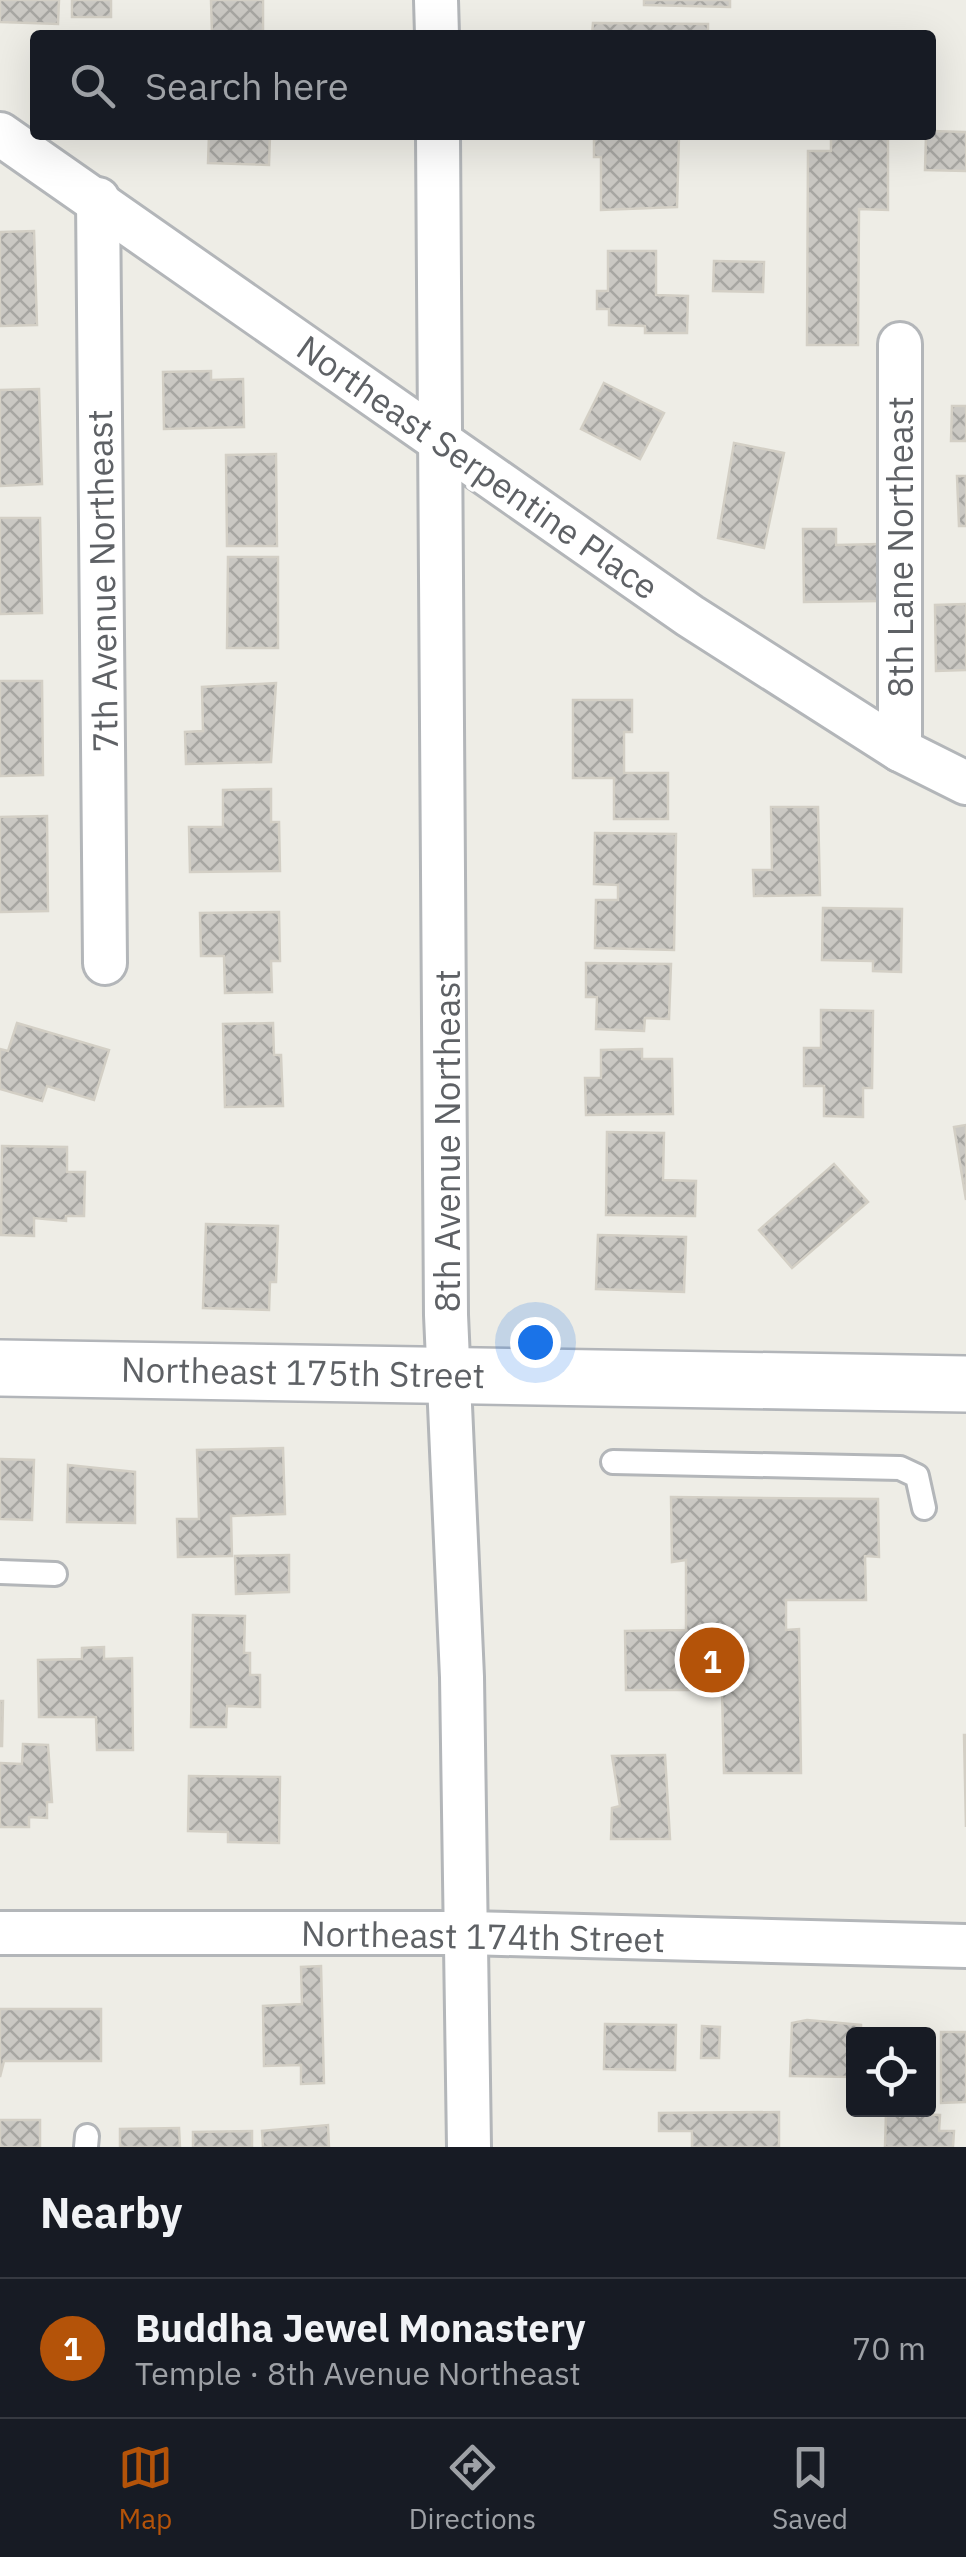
<!DOCTYPE html>
<html lang="en">
<head>
<meta charset="utf-8">
<style>
  body { margin:0; font-family:"IBM Plex Sans",sans-serif; background:#20242c; color:#f1f3f6 }
  .controls { position:absolute; right:30px; bottom:30px; display:grid; overflow:hidden; border-radius:10px; box-shadow:0 10px 40px #0002 }
  .controls button { width:90px; height:90px; display:grid; place-items:center; padding:0; border:0; border-bottom:2px solid #363941; background:#171b24; color:#f1f3f6; font:50px sans-serif }
  .you { position:absolute; left:535px; top:1342px; width:35px; height:35px; margin:-25px; border:8px solid #fff; border-radius:50%; background:#1a73e8; box-shadow:0 0 0 15px #1a73e833 }
  .badge { display:grid; place-items:center; width:65px; height:65px; border-radius:50%; background:#b45309; color:#fff; font-size:32px; font-weight:700 }
  .pin { position:absolute; translate:-50% -50%; border:5px solid #fff; box-shadow:0 2px 10px #0006 }
  .list { margin:0; padding:0; list-style:none }
  h2 { display:flex; justify-content:space-between; align-items:center; height:130px; margin:0; padding:0 40px; font-size:42px }
  h2 small { font-size:32px; font-weight:400; color:#9ea1a6 }
  .list li { display:grid; grid-template-columns:65px 1fr auto; gap:30px; align-items:center; box-sizing:border-box; height:140px; padding:0 40px; border-top:2px solid #363941 }
  .list b { display:block; font-size:38px; white-space:nowrap }
  .list p { margin:0; font-size:32px; white-space:nowrap; color:#9ea1a6 }
  .list em { font-size:32px; font-style:normal; color:#9ea1a6 }
  .icon { flex:none; width:55px; height:55px; fill:none; stroke:currentColor; stroke-width:2; stroke-linecap:round; stroke-linejoin:round }
  .map { position:relative; flex:none; width:966px; height:2147px; overflow:hidden }
  .search { position:absolute; background:#171b24; box-shadow:0 10px 40px #0002; left:30px; right:30px; top:30px; height:110px; display:flex; align-items:center; gap:25px; box-sizing:border-box; padding:0 35px; border-radius:10px; color:#9ea1a6; font-size:38px }
  .sheet { height:270px; background:#171b24 }
  nav { display:flex; justify-content:space-around; align-items:center; box-sizing:border-box; height:140px; border-top:2px solid #363941; background:#171b24; font-size:28px; color:#9ea1a6 }
  nav a { display:grid; justify-items:center; gap:5px }
  nav .on { color:#b45309 }
  .map>svg:first-child { display:block }
  .building { fill:url(#building-cross-hatch); stroke:#d3cfc5; stroke-width:2.5 }
  .lines { fill:none; stroke-linecap:round; stroke-linejoin:round }
  .lane-casing { stroke:#b3b6b9; stroke-width:28 }
  .street-casing { stroke:#b3b6b9; stroke-width:48 }
  .secondary-casing { stroke:#b2b5b9; stroke-width:60 }
  .lane { stroke:#fff; stroke-width:22 }
  .street { stroke:#fff; stroke-width:42 }
  .secondary { stroke:#fff; stroke-width:55 }
  .labels { text-anchor:middle; dominant-baseline:central; stroke-width:8; stroke-linejoin:round; paint-order:stroke }
  .street-label { font-size:35px; fill:#5e6165; stroke:#fff }
</style>
</head>
<body>
<div class="map">
<svg width="966" height="2147" viewBox="0 0 966 2147">
  <defs>
    <pattern id="building-cross-hatch" width="8" height="8" patternUnits="userSpaceOnUse" patternTransform="scale(2.5)"><rect width="8" height="8" fill="#cac8c3"/><path d="M0 0l8 8M0 8l8-8" fill="none" stroke="#a7a6a2"/></pattern>
  </defs>
  <rect width="100%" height="100%" fill="#eeede6"/>
  <g class="building">
    <path d="M 0,0 L 59,0 L 58,24 L 0,22 Z"/>
    <rect x="72" y="0" width="39" height="17"/>
    <path d="M 211,0 L 263,0 L 263,34 L 212,35 Z"/>
    <path d="M 644,0 L 730,0 L 730,7 L 644,5 Z"/>
    <path d="M 593,23 L 708,24 L 708,35 L 592,35 Z"/>
    <path d="M 931,131 L 966,132 L 966,171 L 925,170 L 926,135 Z"/>
    <path d="M 209,135 L 270,135 L 269,165 L 208,163 Z"/>
    <path d="M 831,135 L 888,135 L 888,210 L 859,209 L 858,345 L 807,345 L 808,151 L 831,151 Z"/>
    <path d="M 679,136 L 677,207 L 601,210 L 601,157 L 594,157 L 594,137 Z"/>
    <path d="M 34,231 L 37,325 L 0,326 L 0,232 Z"/>
    <path d="M 608,251 L 656,251 L 656,295 L 688,296 L 687,333 L 645,333 L 645,326 L 609,325 L 609,309 L 597,309 L 597,291 L 608,291 Z"/>
    <path d="M 714,261 L 764,262 L 763,292 L 713,291 Z"/>
    <path d="M 211,371 L 211,380 L 243,379 L 244,427 L 164,429 L 163,372 Z"/>
    <path d="M 604,383 L 664,413 L 640,459 L 581,429 Z"/>
    <path d="M 39,389 L 42,484 L 0,486 L 0,390 Z"/>
    <path d="M 952,406 L 966,406 L 966,441 L 951,441 Z"/>
    <path d="M 734,443 L 784,453 L 764,548 L 718,538 Z"/>
    <path d="M 276,454 L 277,546 L 227,546 L 226,455 Z"/>
    <path d="M 957,476 L 966,476 L 966,526 L 959,526 Z"/>
    <path d="M 0,518 L 40,518 L 42,613 L 0,614 Z"/>
    <path d="M 803,529 L 836,529 L 836,545 L 879,544 L 880,601 L 804,602 Z"/>
    <path d="M 228,557 L 278,557 L 278,648 L 227,648 Z"/>
    <path d="M 966,604 L 966,670 L 936,671 L 935,605 Z"/>
    <path d="M 0,681 L 42,681 L 43,775 L 0,776 Z"/>
    <path d="M 276,683 L 271,762 L 186,764 L 185,732 L 203,731 L 202,687 Z"/>
    <path d="M 573,700 L 632,700 L 632,732 L 624,732 L 624,773 L 668,773 L 668,819 L 614,819 L 614,778 L 573,778 Z"/>
    <path d="M 271,789 L 271,822 L 279,822 L 280,871 L 190,872 L 189,827 L 223,827 L 223,790 Z"/>
    <path d="M 771,807 L 818,807 L 820,895 L 754,896 L 753,870 L 772,870 Z"/>
    <path d="M 47,816 L 48,911 L 0,912 L 0,817 Z"/>
    <path d="M 595,833 L 676,834 L 674,950 L 595,948 L 596,900 L 618,900 L 618,885 L 594,884 Z"/>
    <path d="M 823,908 L 902,909 L 901,972 L 873,971 L 873,961 L 822,960 Z"/>
    <path d="M 279,912 L 280,961 L 271,961 L 272,992 L 225,993 L 224,956 L 201,956 L 200,913 Z"/>
    <path d="M 586,963 L 671,964 L 669,1019 L 645,1018 L 644,1031 L 596,1029 L 597,997 L 586,997 Z"/>
    <path d="M 821,1010 L 873,1011 L 872,1088 L 863,1088 L 863,1117 L 824,1116 L 824,1086 L 804,1086 L 804,1048 L 821,1048 Z"/>
    <path d="M 17,1023 L 109,1050 L 94,1100 L 47,1086 L 42,1101 L 0,1089 L 0,1049 L 8,1051 Z"/>
    <path d="M 273,1023 L 274,1055 L 281,1055 L 283,1106 L 225,1107 L 223,1024 Z"/>
    <path d="M 642,1049 L 642,1059 L 672,1059 L 673,1114 L 586,1115 L 585,1078 L 601,1078 L 601,1050 Z"/>
    <path d="M 966,1125 L 966,1200 L 954,1127 Z"/>
    <path d="M 607,1132 L 664,1133 L 663,1180 L 696,1181 L 695,1216 L 606,1215 Z"/>
    <path d="M 2,1146 L 67,1147 L 67,1172 L 85,1172 L 84,1216 L 66,1216 L 66,1221 L 34,1218 L 34,1236 L 1,1235 Z"/>
    <path d="M 834,1164 L 868,1202 L 792,1268 L 759,1230 Z"/>
    <path d="M 206,1224 L 278,1226 L 276,1282 L 270,1282 L 269,1310 L 203,1308 Z"/>
    <path d="M 598,1235 L 686,1237 L 684,1292 L 596,1289 Z"/>
    <path d="M 283,1448 L 285,1514 L 231,1516 L 232,1556 L 178,1557 L 177,1519 L 199,1519 L 197,1450 Z"/>
    <path d="M 0,1459 L 34,1460 L 32,1520 L 0,1519 Z"/>
    <path d="M 68,1465 L 135,1472 L 135,1523 L 67,1522 Z"/>
    <path d="M 671,1497 L 878,1499 L 879,1557 L 865,1556 L 866,1600 L 786,1600 L 786,1630 L 799,1629 L 801,1773 L 724,1773 L 722,1690 L 626,1690 L 625,1631 L 686,1630 L 686,1560 L 672,1562 Z"/>
    <path d="M 289,1555 L 289,1592 L 236,1594 L 235,1556 Z"/>
    <path d="M 193,1615 L 245,1616 L 244,1653 L 250,1653 L 250,1675 L 260,1675 L 260,1707 L 227,1706 L 226,1727 L 191,1727 Z"/>
    <path d="M 104,1647 L 104,1659 L 132,1658 L 133,1750 L 97,1750 L 96,1717 L 39,1717 L 38,1660 L 82,1659 L 82,1648 Z"/>
    <path d="M 0,1701 L 3,1701 L 2,1746 L 0,1746 Z"/>
    <path d="M 964,1735 L 966,1735 L 966,1827 Z"/>
    <path d="M 23,1744 L 48,1745 L 52,1802 L 47,1802 L 47,1818 L 29,1817 L 29,1827 L 0,1827 L 0,1763 L 22,1764 Z"/>
    <path d="M 665,1755 L 670,1839 L 611,1839 L 612,1808 L 620,1806 L 612,1756 Z"/>
    <path d="M 189,1776 L 280,1777 L 279,1843 L 228,1842 L 228,1832 L 188,1831 Z"/>
    <path d="M 321,1966 L 324,2083 L 301,2084 L 301,2065 L 264,2066 L 263,2006 L 302,2004 L 301,1967 Z"/>
    <path d="M 0,2009 L 101,2009 L 101,2061 L 4,2061 L 0,2077 Z"/>
    <path d="M 807,2020 L 861,2025 L 861,2034 L 854,2034 L 854,2077 L 790,2076 L 792,2023 Z"/>
    <path d="M 605,2024 L 676,2025 L 675,2070 L 604,2069 Z"/>
    <path d="M 702,2026 L 720,2027 L 719,2058 L 701,2058 Z"/>
    <path d="M 941,2032 L 966,2032 L 966,2102 L 941,2103 Z"/>
    <path d="M 779,2112 L 779,2147 L 692,2147 L 692,2131 L 659,2131 L 659,2113 Z"/>
    <path d="M 886,2113 L 940,2115 L 939,2131 L 954,2131 L 953,2147 L 885,2147 Z"/>
    <rect x="0" y="2120" width="40" height="27"/>
    <path d="M 328,2125 L 329,2147 L 263,2147 L 262,2131 Z"/>
    <path d="M 179,2128 L 180,2147 L 120,2147 L 120,2129 Z"/>
    <path d="M 252,2131 L 252,2147 L 193,2147 L 193,2132 Z"/>
  </g>
  <g class="lines">
    <g class="lane-casing">
      <g id="lane">
        <path d="M 613,1462 L 900,1468 L 917,1476 L 924,1508"/>
        <path d="M 0,1572 L 55,1574"/>
        <path d="M 86,2147 L 87,2136"/>
      </g>
    </g>
    <g class="street-casing">
      <g id="street">
        <path d="M 436,0 L 437,35"/>
        <path d="M 0,134 L 690,616 L 900,750 L 966,783"/>
        <path d="M 438,135 L 446,1315 L 462,1677 L 469,2147"/>
        <path d="M 98,199 L 105,963"/>
        <path d="M 900,750 L 900,344"/>
        <path d="M 0,1933 L 467,1933 L 966,1946"/>
      </g>
    </g>
    <g class="secondary-casing">
      <path id="secondary" d="M 0,1368 L 966,1384"/>
    </g>
    <use href="#lane" class="lane"/>
    <use href="#street" class="street"/>
    <use href="#secondary" class="secondary"/>
  </g>
  <g class="labels">
    <g class="street-label">
      <text transform="translate(478 467) rotate(35)">Northeast Serpentine Place</text>
      <text transform="translate(900 547) rotate(-90)">8th Lane Northeast</text>
      <text transform="translate(102 581) rotate(-91)">7th Avenue Northeast</text>
      <text transform="translate(447 1141) rotate(-90)">8th Avenue Northeast</text>
      <text transform="translate(303 1372) rotate(1)">Northeast 175th Street</text>
      <text transform="translate(483 1936) rotate(1)">Northeast 174th Street</text>
    </g>
  </g>
</svg>
<div class="controls">
<button><svg class="icon" aria-label="locate" viewBox="0 0 24 24"><circle cx="12" cy="12" r="6"/><path d="M12 2v4M12 18v4M2 12h4M18 12h4"/></svg></button>
</div>
<div class="you"></div>
<div class="pin badge" style="left:712px;top:1660px">1</div>
<div class="search"><svg class="icon" aria-label="search" viewBox="0 0 24 24"><circle cx="10" cy="10" r="6"/><path d="M15 15l6 6"/></svg>Search here</div>
</div>
<section class="sheet">
<h2>Nearby<small></small></h2>
<ul class="list">
<li><span class="badge">1</span><div><b>Buddha Jewel Monastery</b><p>Temple · 8th Avenue Northeast</p></div><em>70 m</em></li>
</ul>
</section>
<nav>
<a class="on"><svg class="icon" aria-label="map" viewBox="0 0 24 24"><path d="M3 6l6-2 6 2 6-2v14l-6 2-6-2-6 2zM9 4v14M15 6v14"/></svg>Map</a>
<a><svg class="icon" aria-label="directions" viewBox="0 0 24 24"><path d="M12 3l9 9-9 9-9-9zM9 14v-3h6M13 9l2 2-2 2"/></svg>Directions</a>
<a><svg class="icon" aria-label="saved" viewBox="0 0 24 24"><path d="M7 4h10v16l-5-4-5 4z"/></svg>Saved</a>
</nav>
</body>
</html>
